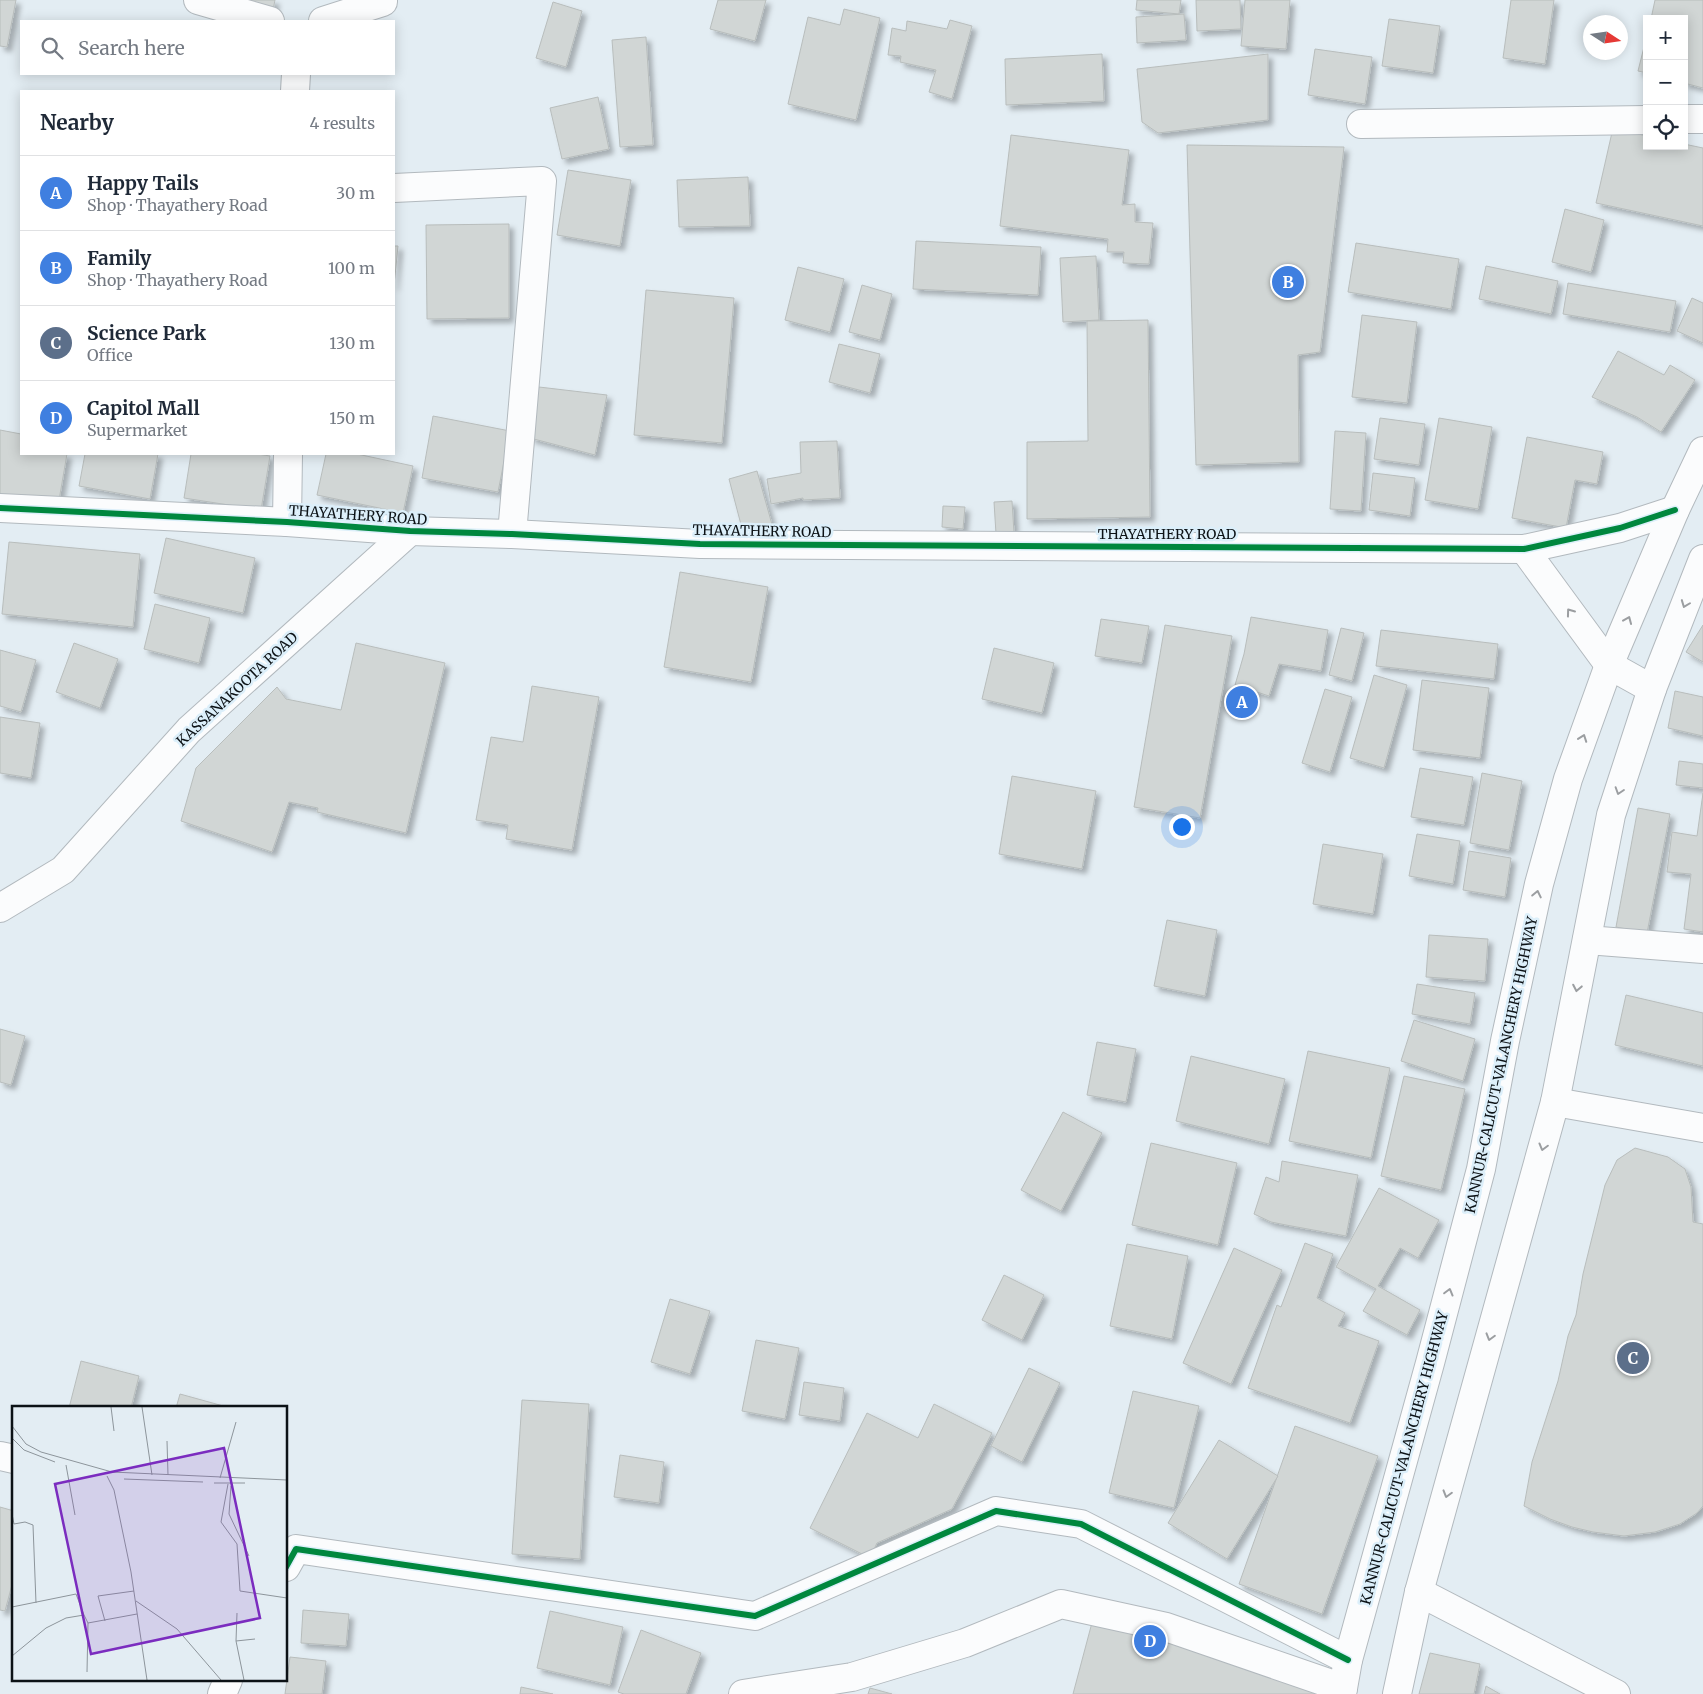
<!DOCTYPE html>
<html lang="en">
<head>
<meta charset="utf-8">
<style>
  body { margin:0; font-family:Merriweather,serif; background:#f2f2f3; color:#1f2937 }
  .controls { position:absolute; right:15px; top:15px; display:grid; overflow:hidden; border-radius:0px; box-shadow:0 2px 12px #0003 }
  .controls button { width:45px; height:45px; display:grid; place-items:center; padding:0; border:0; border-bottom:1px solid #e0e1e3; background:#fff; color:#1f2937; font:25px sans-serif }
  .compass { position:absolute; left:1583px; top:15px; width:45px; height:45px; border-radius:50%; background:#fff; box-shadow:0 2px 12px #0003; rotate:102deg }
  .you { position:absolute; left:1181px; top:826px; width:18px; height:18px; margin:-12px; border:4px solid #fff; border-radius:50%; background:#1a73e8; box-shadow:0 0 0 8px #1a73e833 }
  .badge { display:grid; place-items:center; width:32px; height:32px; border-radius:50%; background:#575f63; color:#fff; font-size:16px; font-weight:700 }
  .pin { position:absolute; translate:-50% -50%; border:2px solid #fff; box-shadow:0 1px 5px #0006 }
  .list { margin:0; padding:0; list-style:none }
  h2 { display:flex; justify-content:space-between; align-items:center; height:65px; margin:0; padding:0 20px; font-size:21px }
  h2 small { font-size:16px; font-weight:400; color:#747a83 }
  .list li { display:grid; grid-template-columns:32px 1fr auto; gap:15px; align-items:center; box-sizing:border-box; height:75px; padding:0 20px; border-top:1px solid #e0e1e3 }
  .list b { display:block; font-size:19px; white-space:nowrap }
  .list p { margin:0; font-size:16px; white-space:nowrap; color:#747a83 }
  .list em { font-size:16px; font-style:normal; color:#747a83 }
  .icon { flex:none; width:28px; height:28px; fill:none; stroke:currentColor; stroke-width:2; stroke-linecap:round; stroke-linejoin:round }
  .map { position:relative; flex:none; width:1703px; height:1694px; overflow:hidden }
  .search { position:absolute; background:#fff; box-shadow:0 2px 12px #0003; left:20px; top:20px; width:375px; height:55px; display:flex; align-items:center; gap:12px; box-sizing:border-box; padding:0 18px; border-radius:0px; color:#747a83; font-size:19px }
  .panel { position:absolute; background:#fff; box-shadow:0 2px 12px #0003; left:20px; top:90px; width:375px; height:365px; border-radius:0px }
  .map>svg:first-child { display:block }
  .building { fill:#d1d6d5; stroke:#b8bdbc; filter:url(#shadow) }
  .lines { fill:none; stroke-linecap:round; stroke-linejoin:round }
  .minor-casing { stroke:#b2b9be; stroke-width:30 }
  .tertiary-casing { stroke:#b2b9be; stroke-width:30 }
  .trunk-casing { stroke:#b2b9be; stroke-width:30 }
  .minor { stroke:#fbfcfd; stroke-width:28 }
  .tertiary { stroke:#fbfcfd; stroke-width:28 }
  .trunk { stroke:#fbfcfd; stroke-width:28 }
  .cycleway-casing { stroke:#dceffa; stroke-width:9 }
  .cycleway { stroke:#00873e; stroke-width:6 }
  .oneway { stroke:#9b9ea1 }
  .labels { text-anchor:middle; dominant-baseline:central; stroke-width:5; stroke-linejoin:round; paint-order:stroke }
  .street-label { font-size:14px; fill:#0c1216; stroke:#dceffa }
  .inset-road { fill:none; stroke:#8d959b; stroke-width:1 }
  .view { fill:#7b2cbf; fill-opacity:0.15; stroke:#7b2cbf; stroke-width:2.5 }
  .inset-edge { fill:none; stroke:#0c1216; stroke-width:2.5 }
</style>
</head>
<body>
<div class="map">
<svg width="1703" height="1694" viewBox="0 0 1703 1694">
  <defs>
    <filter id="shadow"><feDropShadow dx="4.5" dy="4.5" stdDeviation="2.5" flood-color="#0004"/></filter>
  </defs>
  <rect width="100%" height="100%" fill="#e3edf3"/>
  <g class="building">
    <path d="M 0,0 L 16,0 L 7,47 L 0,46 Z"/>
    <path d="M 232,0 L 275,0 L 273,10 Z"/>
    <path d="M 718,0 L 766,0 L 755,41 L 710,29 Z"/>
    <path d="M 1137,0 L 1181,0 L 1179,14 L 1136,10 Z"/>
    <path d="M 1196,0 L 1240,0 L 1241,29 L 1197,31 Z"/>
    <path d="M 1245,0 L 1290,0 L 1286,49 L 1241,46 Z"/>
    <path d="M 1511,0 L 1554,0 L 1545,64 L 1503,58 Z"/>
    <path d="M 1655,0 L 1703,0 L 1703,88 L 1684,83 L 1684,19 L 1651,19 Z"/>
    <path d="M 553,2 L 582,11 L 566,67 L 536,58 Z"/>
    <path d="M 844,9 L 880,18 L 856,120 L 788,104 L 808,17 L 840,25 Z"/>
    <path d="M 1184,14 L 1186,40 L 1137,43 L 1136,17 Z"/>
    <path d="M 1389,19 L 1440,26 L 1433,73 L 1382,66 Z"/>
    <path d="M 950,20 L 972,26 L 952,99 L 929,92 L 936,70 L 900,62 L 901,56 L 888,55 L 892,28 L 906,31 L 907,21 L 947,29 Z"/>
    <path d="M 1647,35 L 1647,73 L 1638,71 Z"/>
    <path d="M 646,37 L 653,145 L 620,147 L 612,40 Z"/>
    <path d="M 1315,49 L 1372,57 L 1365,104 L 1308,95 Z"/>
    <path d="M 1102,54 L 1104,101 L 1006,105 L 1005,59 Z"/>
    <path d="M 1268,54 L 1268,120 L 1158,133 L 1142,122 L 1137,69 Z"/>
    <path d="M 598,97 L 609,149 L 562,159 L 550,108 Z"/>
    <path d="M 1613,128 L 1647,136 L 1647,146 L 1684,146 L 1684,144 L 1703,148 L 1703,226 L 1596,203 Z"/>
    <path d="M 1011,135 L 1129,150 L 1122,205 L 1135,204 L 1135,222 L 1153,223 L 1149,264 L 1123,263 L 1124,252 L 1107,252 L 1108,239 L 1000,226 Z"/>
    <path d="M 1187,145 L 1344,147 L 1320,352 L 1298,355 L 1299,462 L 1196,465 Z"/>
    <path d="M 568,170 L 631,180 L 620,246 L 557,235 Z"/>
    <path d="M 748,177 L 750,226 L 679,227 L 677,180 Z"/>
    <path d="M 1565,209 L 1604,220 L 1591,272 L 1552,262 Z"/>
    <path d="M 509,224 L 509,318 L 427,319 L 426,225 Z"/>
    <path d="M 916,241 L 1041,247 L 1038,295 L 913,289 Z"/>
    <path d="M 1356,243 L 1459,259 L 1451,309 L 1348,292 Z"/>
    <path d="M 394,246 L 398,246 L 394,286 Z"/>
    <path d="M 1096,256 L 1099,320 L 1063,322 L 1060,258 Z"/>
    <path d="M 1486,266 L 1558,281 L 1551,314 L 1479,299 Z"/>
    <path d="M 798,267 L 844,279 L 830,332 L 785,320 Z"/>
    <path d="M 1568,283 L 1676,301 L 1670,332 L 1563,314 Z"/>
    <path d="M 862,285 L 892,294 L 880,340 L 849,332 Z"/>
    <path d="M 646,290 L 734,298 L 722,443 L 634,435 Z"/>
    <path d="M 1692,298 L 1703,303 L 1703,343 L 1677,331 Z"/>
    <path d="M 1362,315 L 1417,322 L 1407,403 L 1352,397 Z"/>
    <path d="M 1148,320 L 1150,517 L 1027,519 L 1027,442 L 1088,441 L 1087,321 Z"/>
    <path d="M 839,344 L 880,354 L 870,393 L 829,382 Z"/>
    <path d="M 1618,351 L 1664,375 L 1670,365 L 1695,380 L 1661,432 L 1637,417 L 1592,397 Z"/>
    <path d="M 539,387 L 607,395 L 595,455 L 530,438 Z"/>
    <path d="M 433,416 L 510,431 L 498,492 L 422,478 Z"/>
    <path d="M 1380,418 L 1425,424 L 1419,465 L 1374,459 Z"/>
    <path d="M 1439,418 L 1492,427 L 1478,509 L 1425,500 Z"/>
    <path d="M 0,430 L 21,434 L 21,454 L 67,454 L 58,506 L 0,496 Z"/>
    <path d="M 1335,431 L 1366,433 L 1361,511 L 1330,509 Z"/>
    <path d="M 1527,437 L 1603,452 L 1597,484 L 1575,480 L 1566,528 L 1512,518 Z"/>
    <path d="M 837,441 L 840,498 L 803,500 L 803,498 L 771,504 L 767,479 L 801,473 L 800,442 Z"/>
    <path d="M 85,454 L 158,454 L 150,499 L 79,486 Z"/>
    <path d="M 191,454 L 258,454 L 270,456 L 261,510 L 184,498 Z"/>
    <path d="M 326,454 L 357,454 L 413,466 L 403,513 L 317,495 Z"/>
    <path d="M 757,471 L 773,528 L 744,536 L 729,479 Z"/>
    <path d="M 1373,473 L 1415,478 L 1410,516 L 1369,510 Z"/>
    <path d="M 1012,501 L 1014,533 L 996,534 L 994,502 Z"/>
    <path d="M 943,506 L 965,507 L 963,529 L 942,527 Z"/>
    <path d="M 166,538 L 255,558 L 243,613 L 154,593 Z"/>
    <path d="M 9,542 L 140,554 L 133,627 L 2,614 Z"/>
    <path d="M 680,572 L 768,587 L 751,682 L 664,667 Z"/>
    <path d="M 155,604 L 210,618 L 199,663 L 144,649 Z"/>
    <path d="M 1251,617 L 1328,630 L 1321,671 L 1279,664 L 1269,696 L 1235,685 L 1244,654 Z"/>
    <path d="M 1101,619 L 1149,626 L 1142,663 L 1095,656 Z"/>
    <path d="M 1165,625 L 1232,636 L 1200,818 L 1134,807 Z"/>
    <path d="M 1703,625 L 1703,662 L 1686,652 Z"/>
    <path d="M 1341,628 L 1364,633 L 1352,681 L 1329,675 Z"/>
    <path d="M 1381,630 L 1498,644 L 1494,679 L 1376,666 Z"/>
    <path d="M 74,643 L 118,659 L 100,708 L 56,692 Z"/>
    <path d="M 356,643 L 445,663 L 406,833 L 317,812 L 318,808 L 289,802 L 272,852 L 181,821 L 196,768 L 277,687 L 286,699 L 341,710 Z"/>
    <path d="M 994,648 L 1054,663 L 1042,713 L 982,699 Z"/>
    <path d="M 0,650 L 36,660 L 21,712 L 0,706 Z"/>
    <path d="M 1374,675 L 1407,685 L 1384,768 L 1350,758 Z"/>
    <path d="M 1422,680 L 1489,688 L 1480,758 L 1413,750 Z"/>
    <path d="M 532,686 L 599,697 L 572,850 L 506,839 L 508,825 L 476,820 L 491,737 L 523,742 Z"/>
    <path d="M 1325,689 L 1352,697 L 1330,772 L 1302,763 Z"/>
    <path d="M 1675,691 L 1703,697 L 1703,736 L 1668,728 Z"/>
    <path d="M 0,717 L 40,723 L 31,778 L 0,773 Z"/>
    <path d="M 1679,761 L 1703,764 L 1703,788 L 1676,785 Z"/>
    <path d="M 1420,768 L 1473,777 L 1464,825 L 1411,817 Z"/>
    <path d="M 1482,773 L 1522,781 L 1509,850 L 1470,843 Z"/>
    <path d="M 1012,776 L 1096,791 L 1082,869 L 999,854 Z"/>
    <path d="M 1703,793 L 1703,932 L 1684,929 L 1691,874 L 1667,872 L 1672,832 L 1697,836 Z"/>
    <path d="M 1638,808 L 1670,814 L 1647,933 L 1616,927 Z"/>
    <path d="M 1417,834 L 1460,841 L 1453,884 L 1409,876 Z"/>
    <path d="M 1323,844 L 1383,854 L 1373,914 L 1313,904 Z"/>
    <path d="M 1469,851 L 1511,858 L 1505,897 L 1463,890 Z"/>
    <path d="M 1167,920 L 1217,930 L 1205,996 L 1154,986 Z"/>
    <path d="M 1429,935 L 1488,939 L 1485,981 L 1426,977 Z"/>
    <path d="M 1417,984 L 1475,993 L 1470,1024 L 1412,1014 Z"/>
    <path d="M 1626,995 L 1703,1013 L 1703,1066 L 1615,1045 Z"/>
    <path d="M 1414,1020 L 1475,1039 L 1463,1081 L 1401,1061 Z"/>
    <path d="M 0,1029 L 25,1036 L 11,1085 L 0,1082 Z"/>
    <path d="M 1097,1042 L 1136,1049 L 1126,1102 L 1087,1095 Z"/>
    <path d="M 1308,1051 L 1390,1068 L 1371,1158 L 1289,1141 Z"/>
    <path d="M 1191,1056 L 1285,1079 L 1269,1144 L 1176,1121 Z"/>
    <path d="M 1404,1076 L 1465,1089 L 1441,1190 L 1381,1176 Z"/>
    <path d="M 1063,1112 L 1102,1133 L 1061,1211 L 1021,1190 Z"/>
    <path d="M 1151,1143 L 1237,1163 L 1218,1245 L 1132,1225 Z"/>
    <path d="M 1635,1148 L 1668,1157 L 1685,1169 L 1691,1187 L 1693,1222 L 1703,1224 L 1703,1506 L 1697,1513 L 1680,1524 L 1655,1532 L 1624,1536 L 1593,1532 L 1572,1527 L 1550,1519 L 1524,1506 L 1532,1462 L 1558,1381 L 1568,1336 L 1576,1315 L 1583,1274 L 1605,1185 L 1617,1160 Z"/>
    <path d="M 1282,1161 L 1358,1175 L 1346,1236 L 1286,1225 L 1271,1222 L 1254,1214 L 1266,1177 L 1279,1182 Z"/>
    <path d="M 1379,1188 L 1439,1220 L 1418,1258 L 1400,1248 L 1378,1286 L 1420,1310 L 1407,1335 L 1363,1311 L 1376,1289 L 1336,1267 Z"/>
    <path d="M 1305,1243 L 1333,1254 L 1317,1298 L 1345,1313 L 1338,1326 L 1379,1341 L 1350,1423 L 1248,1388 L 1277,1305 L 1281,1307 Z"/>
    <path d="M 1127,1244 L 1188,1256 L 1172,1339 L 1110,1326 Z"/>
    <path d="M 1234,1248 L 1282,1270 L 1231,1384 L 1183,1363 Z"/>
    <path d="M 1004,1275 L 1044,1295 L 1022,1340 L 982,1320 Z"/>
    <path d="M 670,1299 L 710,1311 L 690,1374 L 651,1362 Z"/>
    <path d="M 756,1340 L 799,1348 L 785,1419 L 742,1411 Z"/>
    <path d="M 81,1361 L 139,1376 L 131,1408 L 69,1408 Z"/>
    <path d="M 1029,1368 L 1060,1383 L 1022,1462 L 991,1446 Z"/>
    <path d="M 804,1382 L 844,1388 L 840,1421 L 799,1415 Z"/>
    <path d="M 1133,1391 L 1199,1406 L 1174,1508 L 1109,1493 Z"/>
    <path d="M 180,1394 L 227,1407 L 226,1408 L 176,1408 Z"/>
    <path d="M 522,1400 L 589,1404 L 580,1559 L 512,1554 Z"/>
    <path d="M 934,1404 L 992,1433 L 952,1509 L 877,1543 L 870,1558 L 810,1528 L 867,1413 L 918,1438 Z"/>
    <path d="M 1295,1426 L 1378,1456 L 1322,1614 L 1239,1584 Z"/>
    <path d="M 1219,1440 L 1278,1476 L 1227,1559 L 1168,1523 Z"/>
    <path d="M 620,1455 L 664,1462 L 659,1503 L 614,1497 Z"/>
    <path d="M 0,1507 L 14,1511 L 14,1577 L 5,1611 L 0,1610 Z"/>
    <path d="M 1098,1600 L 1323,1694 L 1073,1694 Z"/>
    <path d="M 303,1610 L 349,1614 L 346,1646 L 301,1643 Z"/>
    <path d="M 550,1611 L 623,1627 L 610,1685 L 537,1668 Z"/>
    <path d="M 641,1630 L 701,1653 L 686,1694 L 624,1694 L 618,1692 Z"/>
    <path d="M 1430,1653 L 1480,1664 L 1474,1694 L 1419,1694 Z"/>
    <path d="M 290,1657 L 326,1661 L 322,1694 L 285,1694 Z"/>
    <path d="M 1486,1686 L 1500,1694 L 1484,1694 Z"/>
    <path d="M 521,1687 L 553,1694 L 520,1694 Z"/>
    <path d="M 870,1688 L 892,1694 L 868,1694 Z"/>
  </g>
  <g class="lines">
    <g class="minor-casing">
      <g id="minor">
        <path d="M 198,0 L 270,21"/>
        <path d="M 323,21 L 383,2 L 383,0"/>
        <path d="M 295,91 L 296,74"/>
        <path d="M 1684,119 L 1703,119"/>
        <path d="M 1361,124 L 1647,120"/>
        <path d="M 394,188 L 542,181 L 512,534"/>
        <path d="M 287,522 L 288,454"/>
        <path d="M 0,908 L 63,870 L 189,730 L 410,531"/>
        <path d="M 1587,940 L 1703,949"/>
        <path d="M 1555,1102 L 1703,1128"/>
        <path d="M 0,1456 L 14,1459"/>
        <path d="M 286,1567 L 296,1549 L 755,1616 L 996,1511 L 1081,1524 L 1348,1660"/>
        <path d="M 1419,1592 L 1616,1694"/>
        <path d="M 222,1694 L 228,1680"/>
        <path d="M 743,1694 L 852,1677 L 965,1643 L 1061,1604 L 1166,1627 L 1343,1688"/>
      </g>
    </g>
    <g class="tertiary-casing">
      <g id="tertiary">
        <path d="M 0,508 L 287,522 L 410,531 L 512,534 L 700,544 L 1524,549 L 1620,528 L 1675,510"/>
        <path d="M 1524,549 L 1609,665"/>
      </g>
    </g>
    <g class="trunk-casing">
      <g id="trunk">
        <path d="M 1609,665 L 1652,689"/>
        <path d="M 1342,1694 L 1348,1660 L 1430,1363 L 1481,1169 L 1505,1041 L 1539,884 L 1568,779 L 1609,665 L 1675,510 L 1703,451"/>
        <path d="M 1397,1694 L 1419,1592 L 1555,1102 L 1611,815 L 1652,689 L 1703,559"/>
      </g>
    </g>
    <use href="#minor" class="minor"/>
    <use href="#tertiary" class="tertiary"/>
    <use href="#trunk" class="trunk"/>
    <g class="cycleway-casing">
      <g id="cycleway">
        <path d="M 0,508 L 287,522 L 410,531 L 512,534 L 700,544 L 1524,549 L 1620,528 L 1675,510"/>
        <path d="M 286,1567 L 296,1549 L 755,1616 L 996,1511 L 1081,1524 L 1348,1660"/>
      </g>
    </g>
    <use href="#cycleway" class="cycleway"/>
  </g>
  <defs><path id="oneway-chevron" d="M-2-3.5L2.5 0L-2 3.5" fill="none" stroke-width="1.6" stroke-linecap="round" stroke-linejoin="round" transform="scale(1.25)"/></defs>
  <g class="oneway">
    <use href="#oneway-chevron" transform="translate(1685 604) rotate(111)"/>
    <use href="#oneway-chevron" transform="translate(1570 612) rotate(-126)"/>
    <use href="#oneway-chevron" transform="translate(1628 620) rotate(-67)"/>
    <use href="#oneway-chevron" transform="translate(1583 738) rotate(-70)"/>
    <use href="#oneway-chevron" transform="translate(1619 791) rotate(108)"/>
    <use href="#oneway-chevron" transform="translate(1537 894) rotate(-78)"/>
    <use href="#oneway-chevron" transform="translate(1577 988) rotate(101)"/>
    <use href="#oneway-chevron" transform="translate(1543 1147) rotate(105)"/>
    <use href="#oneway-chevron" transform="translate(1449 1292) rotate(-75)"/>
    <use href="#oneway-chevron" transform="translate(1490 1337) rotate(106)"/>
    <use href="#oneway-chevron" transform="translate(1447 1494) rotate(106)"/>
  </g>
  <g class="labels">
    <g class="street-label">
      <text transform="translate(358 515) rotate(4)">THAYATHERY ROAD</text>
      <text transform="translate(762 531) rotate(1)">THAYATHERY ROAD</text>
      <text x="1167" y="534">THAYATHERY ROAD</text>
      <text transform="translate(237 689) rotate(-43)">KASSANAKOOTA ROAD</text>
      <text transform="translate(1501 1065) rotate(-78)">KANNUR-CALICUT-VALANCHERY HIGHWAY</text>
      <text transform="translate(1404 1458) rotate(-75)">KANNUR-CALICUT-VALANCHERY HIGHWAY</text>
    </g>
  </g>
  <g transform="translate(12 1406)">
    <rect width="275" height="275" fill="#e3edf3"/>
    <path class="inset-road" d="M 99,1 L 102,25M 130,1 L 140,69M 0,20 L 14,38 L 29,46 L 100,66 L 275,74M 0,32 L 12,44 L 43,56M 155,35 L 156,69M 54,59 L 63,109M 95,70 L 102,84 L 119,166 L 135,274M 208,72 L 224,16M 112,73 L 191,76M 202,77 L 233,77M 216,78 L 209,116 L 225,138 L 228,185 L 275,192M 219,80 L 217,108 L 237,150M 0,108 L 2,118 L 13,116 L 21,119 L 24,197M 124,195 L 165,223 L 209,274M 0,201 L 64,188 L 72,209M 225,207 L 224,235 L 232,274M 93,215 L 86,190 L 122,185M 224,235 L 243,233M 0,250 L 34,222 L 54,212 L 72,209 L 76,217 L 125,208M 75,266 L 76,217"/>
    <path class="view" d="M 212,42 L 248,212 L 79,248 L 43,78 Z"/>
    <rect width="275" height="275" class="inset-edge"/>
  </g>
</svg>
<div class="controls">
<button>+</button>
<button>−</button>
<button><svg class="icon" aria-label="locate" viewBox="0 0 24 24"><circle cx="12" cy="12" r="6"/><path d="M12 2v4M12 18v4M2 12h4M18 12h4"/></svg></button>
</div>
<svg class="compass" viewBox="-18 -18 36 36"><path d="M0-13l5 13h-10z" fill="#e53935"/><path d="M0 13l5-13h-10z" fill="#747a83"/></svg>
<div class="you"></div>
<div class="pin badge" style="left:1242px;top:702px;background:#3f7fe0">A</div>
<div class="pin badge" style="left:1288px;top:282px;background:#3f7fe0">B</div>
<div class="pin badge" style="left:1633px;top:1358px;background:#5c6f8a">C</div>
<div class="pin badge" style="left:1150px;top:1641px;background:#3f7fe0">D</div>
<div class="search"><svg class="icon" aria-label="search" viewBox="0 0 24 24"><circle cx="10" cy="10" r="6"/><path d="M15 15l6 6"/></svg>Search here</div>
<section class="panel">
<h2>Nearby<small>4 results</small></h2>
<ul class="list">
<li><span class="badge" style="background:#3f7fe0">A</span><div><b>Happy Tails</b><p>Shop · Thayathery Road</p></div><em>30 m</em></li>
<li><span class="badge" style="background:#3f7fe0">B</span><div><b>Family</b><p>Shop · Thayathery Road</p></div><em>100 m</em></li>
<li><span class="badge" style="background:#5c6f8a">C</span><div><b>Science Park</b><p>Office</p></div><em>130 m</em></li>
<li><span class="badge" style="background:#3f7fe0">D</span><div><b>Capitol Mall</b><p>Supermarket</p></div><em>150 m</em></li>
</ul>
</section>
</div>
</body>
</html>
